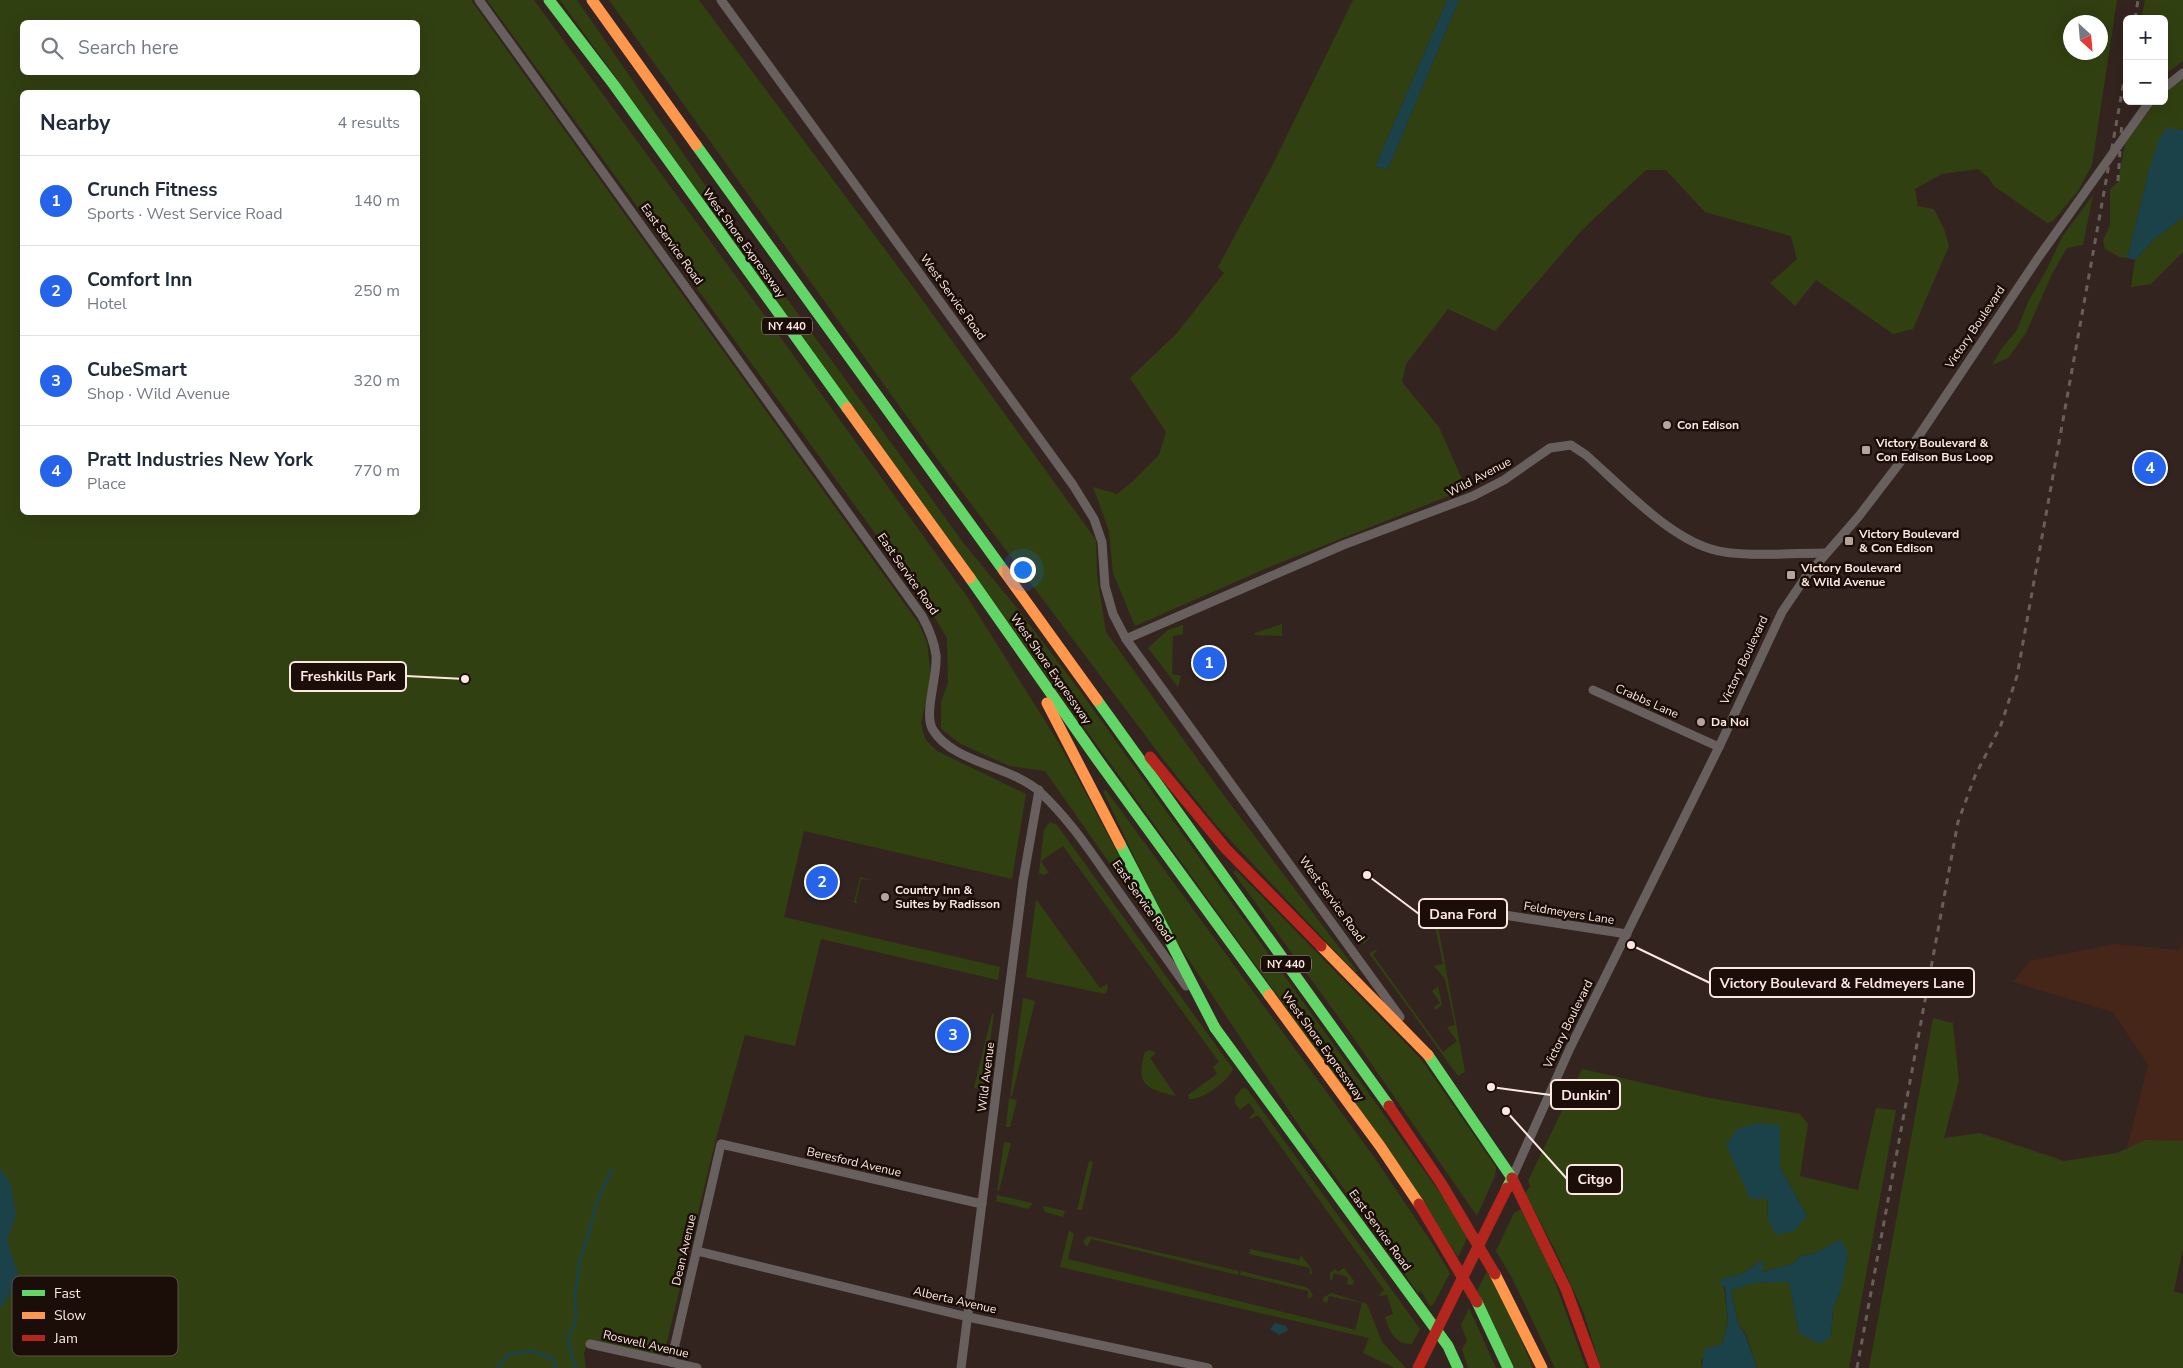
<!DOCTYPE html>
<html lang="en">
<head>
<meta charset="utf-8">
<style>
  body { margin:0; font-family:"Nunito Sans",sans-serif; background:#f2f2f3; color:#1f2937 }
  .controls { position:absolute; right:15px; top:15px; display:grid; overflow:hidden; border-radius:8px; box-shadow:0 5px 20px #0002 }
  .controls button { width:45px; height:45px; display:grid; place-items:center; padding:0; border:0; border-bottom:1px solid #e0e1e3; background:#fff; color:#1f2937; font:25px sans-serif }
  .compass { position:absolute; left:2063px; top:15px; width:45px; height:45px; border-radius:50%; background:#fff; box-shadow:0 5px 20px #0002; rotate:154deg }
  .you { position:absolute; left:1022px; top:569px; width:18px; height:18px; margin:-12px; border:4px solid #fff; border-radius:50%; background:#1a73e8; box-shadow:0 0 0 8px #1a73e833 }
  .badge { display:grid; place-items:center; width:32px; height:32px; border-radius:50%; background:#2563eb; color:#fff; font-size:16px; font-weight:700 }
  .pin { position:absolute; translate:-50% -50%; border:2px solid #fff; box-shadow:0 1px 5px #0006 }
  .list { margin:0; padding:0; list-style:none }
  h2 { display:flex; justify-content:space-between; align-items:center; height:65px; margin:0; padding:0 20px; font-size:21px }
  h2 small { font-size:16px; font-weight:400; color:#747a83 }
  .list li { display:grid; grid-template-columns:32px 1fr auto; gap:15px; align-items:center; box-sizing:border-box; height:90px; padding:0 20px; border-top:1px solid #e0e1e3 }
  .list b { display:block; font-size:19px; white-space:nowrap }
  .list p { margin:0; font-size:16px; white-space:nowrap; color:#747a83 }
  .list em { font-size:16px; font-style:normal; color:#747a83 }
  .icon { flex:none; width:28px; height:28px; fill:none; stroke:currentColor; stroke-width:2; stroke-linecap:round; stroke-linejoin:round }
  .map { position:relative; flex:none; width:2183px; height:1368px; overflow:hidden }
  .search { position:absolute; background:#fff; box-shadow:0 5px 20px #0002; left:20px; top:20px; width:400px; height:55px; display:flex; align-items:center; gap:12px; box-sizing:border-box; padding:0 18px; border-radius:8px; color:#747a83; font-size:19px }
  .panel { position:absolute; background:#fff; box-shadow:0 5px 20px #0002; left:20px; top:90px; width:400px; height:425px; border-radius:8px }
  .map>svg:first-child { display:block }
  .built { fill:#47261a }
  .green { fill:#314011; fill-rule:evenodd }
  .water { fill:#1b4149 }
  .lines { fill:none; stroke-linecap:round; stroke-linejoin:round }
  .stream { stroke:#1b4149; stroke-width:3 }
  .street { stroke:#68605f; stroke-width:9 }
  .fast { stroke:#63d668; stroke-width:11 }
  .slow { stroke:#ff974d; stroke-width:11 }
  .jam { stroke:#b3261e; stroke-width:11 }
  .rail { stroke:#6a5e5a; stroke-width:3; stroke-dasharray:6 6; stroke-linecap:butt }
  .poi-dot { fill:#b6a39d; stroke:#1b0e09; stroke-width:2 }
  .labels { text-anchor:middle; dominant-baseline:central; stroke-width:5; stroke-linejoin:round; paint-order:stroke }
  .shield { fill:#1b0e09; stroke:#b8a7a0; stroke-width:1 }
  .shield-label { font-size:11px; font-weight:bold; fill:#fce8e1 }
  .street-label { font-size:12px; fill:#fce8e1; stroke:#1b0e09 }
  .poi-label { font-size:12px; font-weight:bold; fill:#fce8e1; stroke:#1b0e09; text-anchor:start }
  .key { fill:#1b0e09; stroke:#5e4f4a; stroke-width:1 }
  .key-label { font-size:14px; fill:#fce8e1 }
  .leader { fill:none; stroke:#fce8e1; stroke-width:2 }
  .callout-dot { fill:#fce8e1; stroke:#1b0e09; stroke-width:2 }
  .callout { fill:#1b0e09; stroke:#fce8e1; stroke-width:2 }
  .callout-label { font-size:14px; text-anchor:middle; font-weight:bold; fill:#fce8e1 }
</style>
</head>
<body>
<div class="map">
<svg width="2183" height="1368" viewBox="0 0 2183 1368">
  <rect width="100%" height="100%" fill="#34241f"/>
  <path class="built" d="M 2183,942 L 2183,1152 L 2126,1152 L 2148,1065 L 2113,1012 L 2013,982 L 2030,961 L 2115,944 L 2179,950 Z"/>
  <g class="green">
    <path d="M 0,0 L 471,0 L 919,624 L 927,642 L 930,669 L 929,688 L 921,723 L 925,739 L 937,751 L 1026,794 L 1012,879 L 804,831 L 784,917 L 1000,967 L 998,980 L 821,939 L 795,1046 L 745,1035 L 716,1139 L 664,1354 L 655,1356 L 589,1341 L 584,1353 L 586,1368 L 0,1368 ZM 22,22 L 418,22 L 418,72 L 22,72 ZM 22,92 L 418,92 L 418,512 L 22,512 Z"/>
    <path d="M 487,0 L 534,0 L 773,327 L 968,598 L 1060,745 L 1147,908 L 1143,911 L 1045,771 L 1009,766 L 961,744 L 941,729 L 941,702 L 948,683 L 947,638 L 928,606 Z"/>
    <path d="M 560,0 L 577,0 L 707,188 L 965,545 L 1017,608 L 1080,691 L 1448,1204 L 1468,1236 L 1458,1257 L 1290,1013 Z"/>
    <path d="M 609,0 L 699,0 L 913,287 L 1096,540 L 1097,575 L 1106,632 L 1219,789 L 1357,971 L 1355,972 L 1217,826 L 1166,763 L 935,456 Z"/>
    <path d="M 1353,0 L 1447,0 L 1375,167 L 1388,169 L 1459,0 L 2117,0 L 2092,165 L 2078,191 L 2053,221 L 2047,223 L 1994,186 L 1988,177 L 1978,169 L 1942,174 L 1915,189 L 1918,206 L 1934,209 L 1944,229 L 1949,246 L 1913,329 L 1893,334 L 1816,280 L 1795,306 L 1770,283 L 1797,259 L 1791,236 L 1705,212 L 1666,170 L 1646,170 L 1583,229 L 1495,331 L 1448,309 L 1406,364 L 1402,382 L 1439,427 L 1462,479 L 1459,492 L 1267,568 L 1135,626 L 1113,573 L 1109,531 L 1093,487 L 1117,494 L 1133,481 L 1159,455 L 1166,432 L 1130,378 L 1177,333 L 1224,273 L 1218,267 L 1272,166 ZM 2070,22 L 2100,22 L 2100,52 L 2070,52 Z"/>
    <path d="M 2145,0 L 2183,0 L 2183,61 L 2164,75 L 2164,19 L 2141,19 Z"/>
    <path d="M 2183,79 L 2183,130 L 2181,129 L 2148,174 L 2127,258 L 2119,257 L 2105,249 L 2103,241 L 2110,225 L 2110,189 L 2118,182 L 2125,144 L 2156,101 L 2164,101 L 2164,92 Z"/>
    <path d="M 2093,195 L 2083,245 L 2067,248 L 2052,274 L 2026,333 L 2008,358 L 1992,365 L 2002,348 L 2017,330 L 2028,302 L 2047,269 L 2062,237 Z"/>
    <path d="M 2183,217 L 2183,252 L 2151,284 L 2131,287 L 2135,260 L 2152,241 Z"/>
    <path d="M 1282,624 L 1282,636 L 1255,635 L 1255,633 Z"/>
    <path d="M 1183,625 L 1183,634 L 1173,636 L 1172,674 L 1181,676 L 1178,687 L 1148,648 L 1168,630 Z"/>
    <path d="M 1106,790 L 1374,1157 L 1430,1240 L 1450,1273 L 1433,1305 L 1430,1306 L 1421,1291 L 1418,1293 L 1297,1123 L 1169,930 L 1103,791 Z"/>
    <path d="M 1050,822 L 1057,825 L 1233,1069 C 1228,1081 1202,1101 1189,1099 L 1188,1095 L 1217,1074 L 1213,1067 L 1219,1062 L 1063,846 L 1041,861 L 1049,873 L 1043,875 L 1039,873 L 1044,830 Z"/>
    <path d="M 1309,853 L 1304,860 L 1329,895 L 1337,892 L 1330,899 L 1301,858 Z"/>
    <path d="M 862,869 L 860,877 L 872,880 L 861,879 L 856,901 L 858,903 L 854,903 L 852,910 Z"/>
    <path d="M 1236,870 L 1421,1059 L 1496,1167 L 1495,1176 L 1477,1216 L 1350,1033 L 1233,872 Z"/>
    <path d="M 1036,899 L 1100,988 L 1107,984 L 1108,989 L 1105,994 L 1026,977 Z"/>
    <path d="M 1342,902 L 1345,904 L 1339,909 L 1362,940 L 1367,936 L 1370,938 L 1363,944 L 1336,907 Z"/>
    <path d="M 1438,926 L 1465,1072 L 1458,1076 L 1369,953 L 1378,949 L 1373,955 L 1443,1052 L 1457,1041 L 1447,1027 L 1455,1025 L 1445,979 L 1434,966 L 1443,964 L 1435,927 Z"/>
    <path d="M 1438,986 L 1442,1005 L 1436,1010 L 1434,1007 L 1440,1003 L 1432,991 Z"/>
    <path d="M 1023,998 L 1035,1001 L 1012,1096 L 1010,1096 Z"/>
    <path d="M 992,1014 L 994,1014 L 983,1090 L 974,1088 Z"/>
    <path d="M 1933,1018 L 1953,1023 L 1959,1081 L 1944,1138 L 1980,1133 L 2064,1161 L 2117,1153 L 2145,1140 L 2183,1141 L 2183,1248 L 2174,1291 L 2183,1294 L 2183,1368 L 1869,1368 Z"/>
    <path d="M 1150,1050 L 1156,1053 L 1150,1058 L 1176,1096 C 1146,1089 1135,1085 1145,1052 Z"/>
    <path d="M 1582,1069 L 1705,1097 L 1800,1114 L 1808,1124 L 1800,1176 L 1858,1190 L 1876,1108 L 1896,1110 L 1849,1368 L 1757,1368 L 1746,1334 L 1738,1324 L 1731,1289 L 1753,1283 L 1789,1281 L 1799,1333 L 1831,1337 L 1833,1308 L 1841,1290 L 1841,1240 L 1813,1254 L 1800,1256 L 1792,1264 L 1760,1272 L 1765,1262 L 1759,1262 L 1741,1274 L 1723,1278 L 1728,1322 L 1722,1344 L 1701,1360 L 1702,1368 L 1601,1368 L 1583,1311 L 1555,1250 L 1525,1193 L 1530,1186 L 1528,1181 ZM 1780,1125 L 1780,1167 L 1807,1216 L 1768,1220 L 1767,1199 Z"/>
    <path d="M 1242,1088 L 1247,1089 L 1420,1329 L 1412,1344 C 1394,1344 1390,1332 1385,1317 L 1393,1314 L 1387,1295 L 1378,1296 L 1384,1290 L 1258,1115 L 1251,1119 L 1249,1118 L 1255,1112 L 1249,1103 L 1240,1110 L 1235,1103 L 1235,1097 Z"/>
    <path d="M 1009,1098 L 1017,1100 L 1010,1127 L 1006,1127 Z"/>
    <path d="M 1004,1142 L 1011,1143 L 999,1191 L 997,1191 Z"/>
    <path d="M 1089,1161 L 1093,1162 L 1082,1210 L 1077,1210 Z"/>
    <path d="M 997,1195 L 1032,1203 L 1032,1204 L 1028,1209 L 996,1201 Z"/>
    <path d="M 1043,1206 L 1065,1211 L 1063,1217 L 1045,1212 Z"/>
    <path d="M 1521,1209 L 1551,1271 L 1586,1368 L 1555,1368 L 1512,1278 L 1496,1251 L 1514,1213 Z"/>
    <path d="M 1069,1230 L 1074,1234 L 1068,1259 L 1352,1329 L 1355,1330 L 1362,1303 L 1329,1296 L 1327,1303 L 1323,1301 L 1323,1298 L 1331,1293 L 1367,1304 L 1382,1342 L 1406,1368 L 1395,1368 L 1363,1353 L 1369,1338 L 1060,1267 Z"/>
    <path d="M 1088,1236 L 1239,1271 L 1238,1275 L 1091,1239 L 1087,1247 L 1083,1241 Z"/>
    <path d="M 1250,1249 L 1299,1260 L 1301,1255 L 1311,1268 L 1312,1273 L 1309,1275 L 1310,1268 L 1249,1254 Z"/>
    <path d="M 1344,1268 L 1354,1281 L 1352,1285 L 1347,1284 L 1348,1277 L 1334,1273 L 1332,1280 L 1330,1280 L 1330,1273 L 1335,1269 L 1338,1272 Z"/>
    <path d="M 1241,1271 L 1306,1287 L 1310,1290 L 1313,1296 L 1308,1299 L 1308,1291 L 1240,1275 Z"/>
    <path d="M 1487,1271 L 1513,1321 L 1533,1368 L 1513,1368 L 1477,1291 Z"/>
    <path d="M 1469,1308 L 1496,1368 L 1468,1368 L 1462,1349 L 1467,1341 L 1461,1325 Z"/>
  </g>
  <g class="water">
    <path d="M 1447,0 L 1459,0 L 1388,169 L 1375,167 Z"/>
    <path d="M 2166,128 L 2183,130 L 2183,217 L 2152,241 L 2135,260 L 2127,258 L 2148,174 L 2157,144 Z"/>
    <path d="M 1758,1123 L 1780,1125 L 1780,1167 L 1807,1216 L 1794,1231 L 1776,1235 L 1768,1220 L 1767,1199 L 1750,1199 L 1726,1145 L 1737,1129 Z"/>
    <path d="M 0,1168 L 11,1184 L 16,1216 L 7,1240 L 20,1280 L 0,1309 Z"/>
    <path d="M 1841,1239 L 1848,1253 L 1841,1290 L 1833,1308 L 1831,1337 L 1820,1344 L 1799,1333 L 1789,1282 L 1753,1283 L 1731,1290 L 1738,1324 L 1745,1334 L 1757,1368 L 1702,1368 L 1704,1349 L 1722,1344 L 1728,1322 L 1725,1287 L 1719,1284 L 1723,1278 L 1741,1274 L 1759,1262 L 1765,1262 L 1761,1272 L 1792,1264 L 1800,1256 L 1813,1254 Z"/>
    <path d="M 1275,1323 L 1286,1326 L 1288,1330 L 1279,1335 L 1270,1329 Z"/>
  </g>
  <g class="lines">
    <g class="stream">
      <path d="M 497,1368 L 509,1354 L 533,1351 L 554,1360 L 556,1368"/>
      <path d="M 577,1368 L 573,1362 L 568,1338 L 576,1319 L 575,1296 L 580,1258 L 587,1240 L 596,1204 L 612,1169"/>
    </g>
    <g class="street">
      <path d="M 479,0 L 922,616 C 929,629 934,641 936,655 C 938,676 923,714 933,730 C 953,763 1012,766 1040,792 C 1068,818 1088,848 1109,878 C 1135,914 1160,950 1186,986"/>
      <path d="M 721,0 L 1073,485 L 1094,519 L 1102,542 L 1105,586 L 1113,614 L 1126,639 L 1400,1017"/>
      <path d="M 2164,88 L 2183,73"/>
      <path d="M 1126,639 L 1343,545 L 1473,496 L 1504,480 L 1550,448 L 1571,445 L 1586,455 C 1620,485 1667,536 1711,549 C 1738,558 1795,553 1826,553"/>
      <path d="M 1593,690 L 1719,747"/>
      <path d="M 1478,911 L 1627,934"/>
      <path d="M 1512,1178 L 1570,1048 L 1719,747 L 1782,612 L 1805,578 L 1859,516 L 1908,452 L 2038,258 L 2150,101"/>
      <path d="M 697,1251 L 968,1317 L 1208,1368"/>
      <path d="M 590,1344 L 697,1368"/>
      <path d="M 671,1362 L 721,1144 L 982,1204"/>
      <path d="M 961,1368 L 1023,881 L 1039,790"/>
    </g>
    <g class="fast">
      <path d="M 549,0 L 614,85 L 847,408"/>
      <path d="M 696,145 L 1004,571"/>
      <path d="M 970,578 L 1097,759 L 1269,995"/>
      <path d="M 1097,700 L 1389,1106"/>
      <path d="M 1120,844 L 1215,1028"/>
      <path d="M 1215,1028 L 1448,1346 L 1458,1368"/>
      <path d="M 1428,1055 L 1512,1178 L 1507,1188"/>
      <path d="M 1477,1302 L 1508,1368"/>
    </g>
    <g class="slow">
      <path d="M 592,0 L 696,145"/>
      <path d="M 847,408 L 970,578"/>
      <path d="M 1004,571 L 1097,700"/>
      <path d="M 1047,703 L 1120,844"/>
      <path d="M 1321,946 L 1428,1055"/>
      <path d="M 1269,995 L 1380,1146 L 1419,1204"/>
      <path d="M 1495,1274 L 1542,1368"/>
    </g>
    <g class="jam">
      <path d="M 1150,757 L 1226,849 L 1321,946"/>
      <path d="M 1389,1106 L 1441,1183 L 1495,1274"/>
      <path d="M 1512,1178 L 1566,1289 L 1595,1368"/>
      <path d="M 1419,1204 L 1477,1302"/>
      <path d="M 1418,1368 L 1507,1188"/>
    </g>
    <g class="rail">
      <path d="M 2135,19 L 2138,0"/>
      <path d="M 2118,181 L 2122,121"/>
      <path d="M 1857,1368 L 1958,822 L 1975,776 L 2001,725 L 2017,676 L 2127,64"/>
    </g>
  </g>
  <g class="poi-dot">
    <circle cx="1667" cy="425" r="5"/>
    <rect x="1861" y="445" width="10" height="10" rx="2.5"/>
    <rect x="1844" y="536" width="10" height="10" rx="2.5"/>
    <rect x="1786" y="570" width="10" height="10" rx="2.5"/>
    <circle cx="1701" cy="722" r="5"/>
    <circle cx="885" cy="897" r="5"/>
  </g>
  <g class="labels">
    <g class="shield">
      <rect x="762" y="317.5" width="50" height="17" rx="4"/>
      <rect x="1261" y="955.5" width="50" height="17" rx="4"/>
    </g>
    <g class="shield-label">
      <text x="787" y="326">NY 440</text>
      <text x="1286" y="964">NY 440</text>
    </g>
    <g class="street-label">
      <text transform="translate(744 243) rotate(54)">West Shore Expressway</text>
      <text transform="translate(672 244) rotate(54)">East Service Road</text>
      <text transform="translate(953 297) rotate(54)">West Service Road</text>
      <text transform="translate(1975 327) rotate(-56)">Victory Boulevard</text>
      <text transform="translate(1479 477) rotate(-28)">Wild Avenue</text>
      <text transform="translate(908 574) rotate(55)">East Service Road</text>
      <text transform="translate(1744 660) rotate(-65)">Victory Boulevard</text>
      <text transform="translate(1051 669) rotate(55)">West Shore Expressway</text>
      <text transform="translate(1647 701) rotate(24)">Crabbs Lane</text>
      <text transform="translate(1332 899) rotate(54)">West Service Road</text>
      <text transform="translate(1143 901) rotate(55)">East Service Road</text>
      <text transform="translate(1569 913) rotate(9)">Feldmeyers Lane</text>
      <text transform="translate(1568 1024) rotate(-64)">Victory Boulevard</text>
      <text transform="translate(1323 1046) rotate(54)">West Shore Expressway</text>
      <text transform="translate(986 1077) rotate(-83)">Wild Avenue</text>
      <text transform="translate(854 1162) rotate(13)">Beresford Avenue</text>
      <text transform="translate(1380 1230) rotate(54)">East Service Road</text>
      <text transform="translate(684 1250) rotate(-77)">Dean Avenue</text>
      <text transform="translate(955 1300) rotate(13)">Alberta Avenue</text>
      <text transform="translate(646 1344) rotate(13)">Roswell Avenue</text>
    </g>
    <g class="poi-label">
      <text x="1677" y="425">Con Edison</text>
      <text x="1876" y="443">Victory Boulevard &amp;<tspan x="1876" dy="14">Con Edison Bus Loop</tspan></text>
      <text x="1859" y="534">Victory Boulevard<tspan x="1859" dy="14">&amp; Con Edison</tspan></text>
      <text x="1801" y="568">Victory Boulevard<tspan x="1801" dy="14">&amp; Wild Avenue</tspan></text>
      <text x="1711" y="722">Da Noi</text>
      <text x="895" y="890">Country Inn &amp;<tspan x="895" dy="14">Suites by Radisson</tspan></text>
    </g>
  </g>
  <rect x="12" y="1276" width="166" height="80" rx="8" class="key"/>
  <rect x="22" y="1290" width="23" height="6" fill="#63d668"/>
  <rect x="22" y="1312" width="23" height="7" fill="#ff974d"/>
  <rect x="22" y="1335" width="23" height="6" fill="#b3261e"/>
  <g class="key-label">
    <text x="54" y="1298">Fast</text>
    <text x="54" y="1320">Slow</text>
    <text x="54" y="1343">Jam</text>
  </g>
  <path class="leader" d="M465 679L406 676M1367 875L1419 914M1631 945L1710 983M1491 1087L1551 1095M1506 1111L1567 1179"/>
  <g class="callout-dot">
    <circle cx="465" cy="679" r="5"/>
    <circle cx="1367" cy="875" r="5"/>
    <circle cx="1631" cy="945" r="5"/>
    <circle cx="1491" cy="1087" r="5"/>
    <circle cx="1506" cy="1111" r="5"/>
  </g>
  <g class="callout">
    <rect x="290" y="662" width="116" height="29" rx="5"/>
    <rect x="1419" y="899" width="88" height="29" rx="5"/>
    <rect x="1710" y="968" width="264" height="29" rx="5"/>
    <rect x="1551" y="1080" width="69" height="29" rx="5"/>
    <rect x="1567" y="1165" width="55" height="29" rx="5"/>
  </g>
  <g class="callout-label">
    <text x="348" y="681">Freshkills Park</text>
    <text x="1463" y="919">Dana Ford</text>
    <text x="1842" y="988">Victory Boulevard &amp; Feldmeyers Lane</text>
    <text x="1586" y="1100">Dunkin'</text>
    <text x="1595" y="1184">Citgo</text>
  </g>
</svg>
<div class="controls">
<button>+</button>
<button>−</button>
</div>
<svg class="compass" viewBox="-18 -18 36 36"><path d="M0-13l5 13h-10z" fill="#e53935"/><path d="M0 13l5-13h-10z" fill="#747a83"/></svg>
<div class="you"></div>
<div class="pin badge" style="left:1209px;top:663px">1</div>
<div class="pin badge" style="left:822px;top:882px">2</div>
<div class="pin badge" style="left:953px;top:1035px">3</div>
<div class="pin badge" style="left:2150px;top:468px">4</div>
<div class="search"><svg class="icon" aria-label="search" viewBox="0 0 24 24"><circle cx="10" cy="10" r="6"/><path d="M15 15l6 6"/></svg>Search here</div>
<section class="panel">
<h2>Nearby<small>4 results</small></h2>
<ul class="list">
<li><span class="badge">1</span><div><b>Crunch Fitness</b><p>Sports · West Service Road</p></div><em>140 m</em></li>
<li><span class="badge">2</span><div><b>Comfort Inn</b><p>Hotel</p></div><em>250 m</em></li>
<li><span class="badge">3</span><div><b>CubeSmart</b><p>Shop · Wild Avenue</p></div><em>320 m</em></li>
<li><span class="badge">4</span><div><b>Pratt Industries New York</b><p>Place</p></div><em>770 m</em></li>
</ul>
</section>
</div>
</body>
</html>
